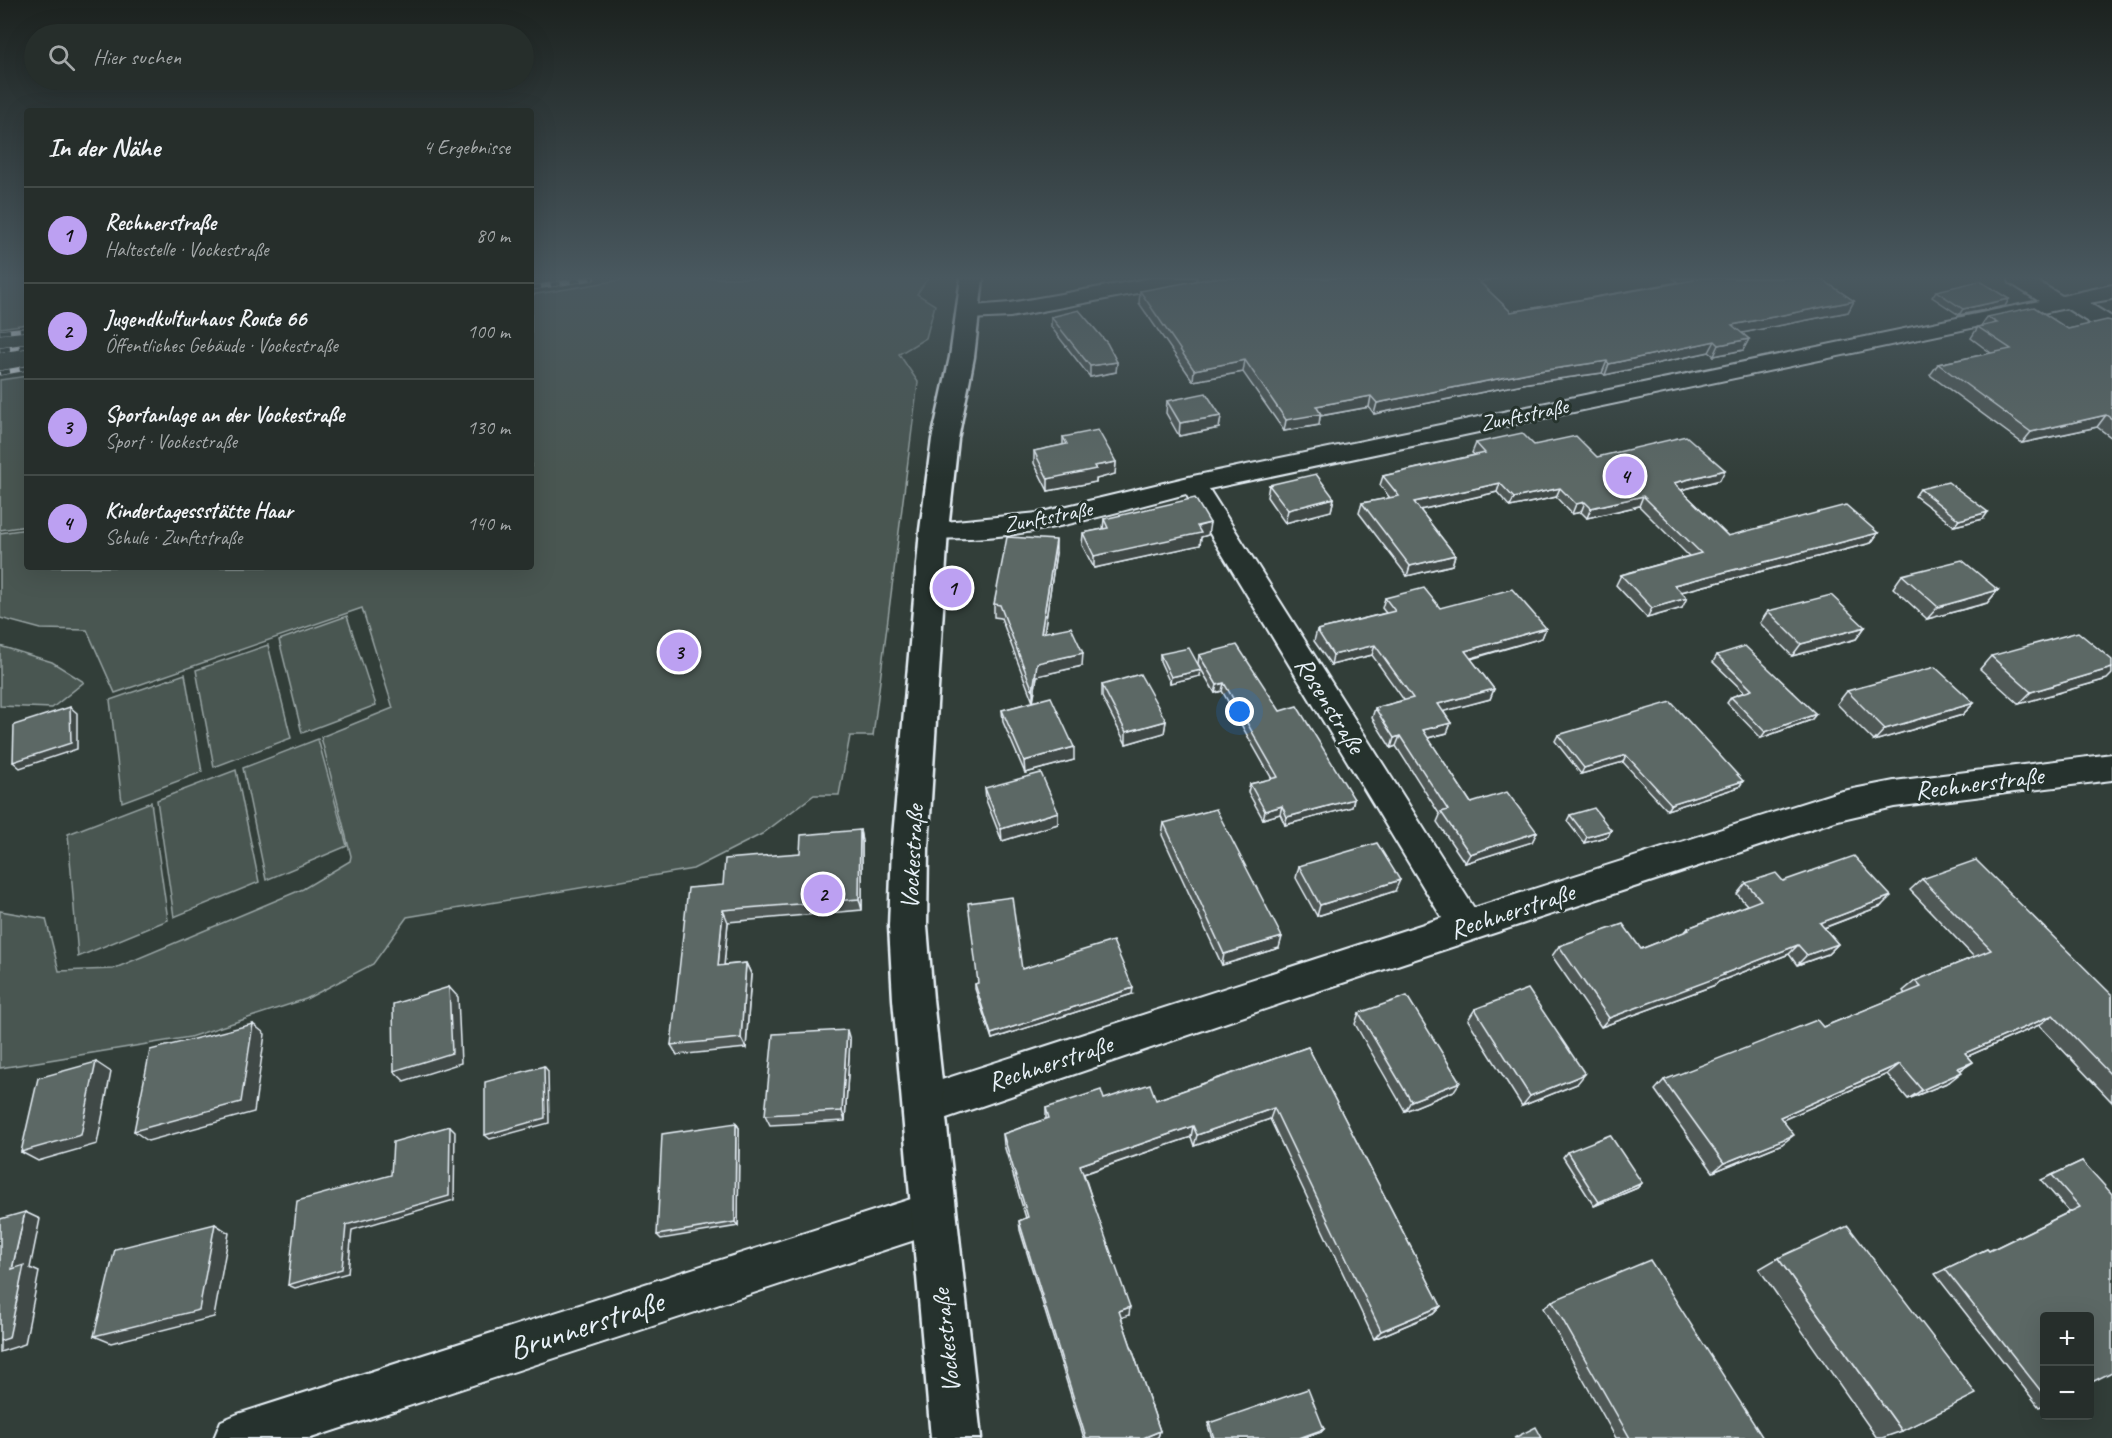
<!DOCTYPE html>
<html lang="de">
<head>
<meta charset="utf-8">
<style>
  body { margin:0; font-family:Caveat,sans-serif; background:#323a37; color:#f1f3f6 }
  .controls { position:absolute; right:18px; bottom:18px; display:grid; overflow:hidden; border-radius:6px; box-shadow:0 6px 24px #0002 }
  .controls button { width:54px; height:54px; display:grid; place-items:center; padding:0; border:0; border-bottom:2px solid #424a47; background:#262e2b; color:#f1f3f6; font:30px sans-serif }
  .you { position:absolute; left:1240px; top:712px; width:21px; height:21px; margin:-15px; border:4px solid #fff; border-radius:50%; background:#1a73e8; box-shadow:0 0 0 9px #1a73e833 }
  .badge { display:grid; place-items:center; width:39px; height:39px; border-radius:50%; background:#bca0f2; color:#111; font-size:20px; font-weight:700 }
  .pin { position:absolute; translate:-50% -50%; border:3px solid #fff; box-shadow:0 2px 6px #0006 }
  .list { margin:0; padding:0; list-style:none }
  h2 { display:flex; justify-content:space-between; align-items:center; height:78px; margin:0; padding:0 24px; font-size:26px }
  h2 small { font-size:20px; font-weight:400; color:#a4a8a9 }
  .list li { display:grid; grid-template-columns:39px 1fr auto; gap:18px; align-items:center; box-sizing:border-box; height:96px; padding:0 24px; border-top:2px solid #424a47 }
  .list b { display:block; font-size:22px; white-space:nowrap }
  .list p { margin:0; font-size:20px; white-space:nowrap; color:#a4a8a9 }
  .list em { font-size:20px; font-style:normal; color:#a4a8a9 }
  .icon { flex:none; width:33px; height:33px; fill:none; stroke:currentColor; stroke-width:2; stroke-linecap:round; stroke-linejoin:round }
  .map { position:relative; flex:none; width:2112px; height:1438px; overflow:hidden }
  .search { position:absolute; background:#262e2b; box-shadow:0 6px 24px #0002; left:24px; top:24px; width:510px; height:66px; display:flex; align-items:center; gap:15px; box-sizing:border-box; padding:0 21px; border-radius:33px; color:#a4a8a9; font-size:22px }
  .panel { position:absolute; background:#262e2b; box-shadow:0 6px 24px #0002; left:24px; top:108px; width:510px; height:462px; border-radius:6px }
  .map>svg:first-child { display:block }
  .green { fill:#495651; stroke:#98a4a4; stroke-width:1.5 }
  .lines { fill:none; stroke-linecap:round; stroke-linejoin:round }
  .street-casing { stroke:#e8f1f8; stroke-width:4 }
  .secondary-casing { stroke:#e8f1f8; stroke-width:5 }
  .street { fill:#26332d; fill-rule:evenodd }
  .secondary { fill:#26332d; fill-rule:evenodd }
  .rail-casing { stroke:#e8f1f8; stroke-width:5 }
  .rail { stroke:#26332d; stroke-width:4; stroke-dasharray:10; stroke-linecap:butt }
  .wall { fill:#4f5957; stroke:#e8f1f8; stroke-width:1.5 }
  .shaded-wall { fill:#404947; stroke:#e8f1f8; stroke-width:1.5 }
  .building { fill:#5c6865; stroke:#e8f1f8; stroke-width:1.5 }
  .labels { text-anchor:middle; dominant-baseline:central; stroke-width:6; stroke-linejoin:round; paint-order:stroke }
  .far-street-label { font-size:22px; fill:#e8f1f8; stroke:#26332d }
  .street-label { font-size:26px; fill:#e8f1f8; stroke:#26332d }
  .near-street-label { font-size:32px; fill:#e8f1f8; stroke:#26332d }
</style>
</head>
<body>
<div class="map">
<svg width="2112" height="1438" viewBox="0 0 2112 1438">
  <rect width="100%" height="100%" fill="#323e39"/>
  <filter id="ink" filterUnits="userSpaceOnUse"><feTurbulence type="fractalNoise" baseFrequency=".0167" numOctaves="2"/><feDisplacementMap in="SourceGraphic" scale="12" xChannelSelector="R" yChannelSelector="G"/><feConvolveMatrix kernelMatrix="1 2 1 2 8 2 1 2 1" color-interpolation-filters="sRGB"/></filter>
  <g filter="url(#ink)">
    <g class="green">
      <path d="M 0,278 L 27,278 L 27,324 L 0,328 Z"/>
      <path d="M 632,278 L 928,278 L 917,294 L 935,305 L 926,338 L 899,354 L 918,382 L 873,736 L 850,736 L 839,795 L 814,795 L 762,834 L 693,869 L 407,917 L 373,964 L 306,999 L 190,1037 L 0,1068 L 0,911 L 46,919 L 59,971 L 113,969 L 303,889 L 350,861 L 351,856 L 321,737 L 393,708 L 362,608 L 115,693 L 87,630 L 41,629 L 0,618 L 0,533 L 27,529 L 27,567 L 531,567 L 531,295 Z"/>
      <path d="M 27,376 L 27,526 L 0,530 L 0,380 Z"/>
      <path d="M 347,616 L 376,705 L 302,733 L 279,640 Z"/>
      <path d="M 268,645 L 291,738 L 214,767 L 196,670 Z"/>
      <path d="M 0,646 L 52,662 L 84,682 L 52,708 L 0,706 Z"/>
      <path d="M 185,674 L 202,772 L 122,802 L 110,700 Z"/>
      <path d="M 318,739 L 347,846 L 266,880 L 243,768 Z"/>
      <path d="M 236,770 L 259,882 L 174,917 L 157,800 Z"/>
      <path d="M 151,802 L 168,920 L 78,957 L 68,834 Z"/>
    </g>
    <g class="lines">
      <g class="street-casing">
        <g id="street">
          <path d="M 1152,278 L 1196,278 L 1193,283 L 1185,284 L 1010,317 L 968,319 L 960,317 L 957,312 L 960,307 L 1010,303 Z"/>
          <path d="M 2008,278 L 2032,278 L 2062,296 L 2112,285 L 2112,299 L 2089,303 L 2112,317 L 2112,334 L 2104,332 L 2066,308 L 1209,489 L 1474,908 L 1838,792 L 1894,781 L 2112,754 L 2112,780 L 1894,807 L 1838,820 L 1300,997 L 923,1126 L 909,1120 L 903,1106 L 909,1092 L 923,1086 L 1442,918 L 1186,494 C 1115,512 1044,535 970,538 C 955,538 939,540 924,536 L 920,530 L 924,524 L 1038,513 L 1193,476 L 2039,301 L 2010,283 Z"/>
          <path d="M 933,1192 L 948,1198 L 954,1213 L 948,1228 L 933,1234 L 311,1438 L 214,1438 L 221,1421 L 238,1414 Z"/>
        </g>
      </g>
      <g class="secondary-casing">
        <path id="secondary" d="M 961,278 L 983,278 L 974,357 L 958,439 L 948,530 L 928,848 L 927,926 L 933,999 L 981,1438 L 931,1438 L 893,999 L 889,926 L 892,848 L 920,530 L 932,439 L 950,357 Z"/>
      </g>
      <use href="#street" class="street"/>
      <use href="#secondary" class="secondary"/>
      <g class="rail-casing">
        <g id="rail">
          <path d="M 531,288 L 593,278"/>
          <path d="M 0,332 L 27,329"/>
          <path d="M 0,350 L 27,346"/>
          <path d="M 0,373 L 27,368"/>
        </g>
      </g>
      <use href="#rail" class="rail"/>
    </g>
    <g class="wall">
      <path d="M 1672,278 L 1820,278 L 1854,301 L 1848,312 L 1742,333 L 1749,339 L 1743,350 L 1714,356 L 1709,352 L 1605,375 L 1602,373 L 1528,383 L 1374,414 L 1369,407 L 1320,416 L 1319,425 L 1284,431 L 1243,372 L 1193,381 L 1139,303 L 1140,291 L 1480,282 L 1511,312 L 1678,282 Z"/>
      <path d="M 1936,291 L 2009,299 L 2005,306 L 1959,315 L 1932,297 Z"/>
      <path d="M 1051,317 L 1117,362 L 1116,372 L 1090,377 L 1051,327 Z"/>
      <path d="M 1987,317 L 2068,329 L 2112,321 L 2112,438 L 2097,427 L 2022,443 L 1930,375 L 1938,364 L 1991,353 L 1971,338 L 1978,327 L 1981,326 Z"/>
      <path d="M 1167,401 L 1221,416 L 1219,428 L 1179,436 L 1166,413 Z"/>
      <path d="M 1063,437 L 1116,462 L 1115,474 L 1096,479 L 1096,482 L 1048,491 L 1034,463 L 1034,451 L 1063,445 Z"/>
      <path d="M 1476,443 L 1534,445 L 1720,480 L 1681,490 L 1728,536 L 1878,533 L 1871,543 L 1681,592 L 1682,608 L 1647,618 L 1616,585 L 1621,575 L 1689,556 L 1639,506 L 1587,518 L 1581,512 L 1572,514 L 1556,497 L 1510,507 L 1497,492 L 1420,510 L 1455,555 L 1452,565 L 1407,576 L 1359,513 L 1362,503 L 1390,498 L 1380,485 L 1383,476 L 1475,455 L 1472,453 Z"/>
      <path d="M 1269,485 L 1334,498 L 1331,511 L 1285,523 L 1267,497 Z"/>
      <path d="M 1920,489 L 1983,519 L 1954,526 L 1915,496 Z"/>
      <path d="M 1104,519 L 1208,535 L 1201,537 L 1200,545 L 1094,568 L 1082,545 L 1083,533 L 1103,529 Z"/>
      <path d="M 1056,553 L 1044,633 L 1082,666 L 1037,676 L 1033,702 L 1074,760 L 1025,773 L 1003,722 L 1002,710 L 1033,702 L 1001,618 L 994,617 L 994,604 Z"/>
      <path d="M 1902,575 L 1998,590 L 1987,603 L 1927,619 L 1893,588 Z"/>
      <path d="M 1385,598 L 1546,628 L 1542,638 L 1471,659 L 1494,689 L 1490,699 L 1443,711 L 1451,723 L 1447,733 L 1428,738 L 1471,803 L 1537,832 L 1532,842 L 1465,863 L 1437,822 L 1440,815 L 1396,746 L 1391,748 L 1372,718 L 1375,708 L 1404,700 L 1372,655 L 1331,665 L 1314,641 L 1317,630 L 1386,613 L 1382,608 Z"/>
      <path d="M 1768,611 L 1865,627 L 1856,639 L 1792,656 L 1760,623 Z"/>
      <path d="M 1160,654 L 1200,676 L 1170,683 L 1160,661 Z"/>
      <path d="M 1199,655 L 1280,711 L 1354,799 L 1352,807 L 1285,825 L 1280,814 L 1263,819 L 1248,792 L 1250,784 L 1272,779 L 1222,691 L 1215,693 L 1198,664 Z"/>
      <path d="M 1717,655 L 1816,714 L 1811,720 L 1761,738 L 1727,703 L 1731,697 L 1744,692 L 1713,662 Z"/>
      <path d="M 1991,656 L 2107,679 L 2019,704 L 1980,669 Z"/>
      <path d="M 1102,685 L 1166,721 L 1164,733 L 1126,744 L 1102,697 Z"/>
      <path d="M 1847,691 L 1974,703 L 1962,715 L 1874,741 L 1837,704 Z"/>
      <path d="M 1558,735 L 1743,781 L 1739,787 L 1667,810 L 1623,762 L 1581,774 L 1555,741 Z"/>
      <path d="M 985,788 L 1058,812 L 1058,824 L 1002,841 L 986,800 Z"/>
      <path d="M 1570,815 L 1611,830 L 1608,836 L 1584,843 L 1567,821 Z"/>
      <path d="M 1164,823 L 1279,948 L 1222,965 L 1162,835 Z"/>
      <path d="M 860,830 L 862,842 L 862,910 L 728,922 L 724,965 L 746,963 L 751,974 L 746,1048 L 677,1055 L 671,1045 L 723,885 L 800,853 Z"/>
      <path d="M 1299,866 L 1395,891 L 1317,916 L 1296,878 Z"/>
      <path d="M 1922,879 L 2112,995 L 2112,1102 L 2039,1025 L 1968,1056 L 1973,1062 L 1961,1070 L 1949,1082 L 1908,1099 L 1887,1074 L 1782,1120 L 1782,1144 L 1713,1172 L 1655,1090 L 1664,1080 L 1823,1027 L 1905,994 L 1903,991 L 1915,981 L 1974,957 L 1910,890 Z"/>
      <path d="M 1783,881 L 1881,906 L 1824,928 L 1838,944 L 1828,954 L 1797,965 L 1789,954 L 1718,982 L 1715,985 L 1601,1027 L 1552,956 L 1559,946 L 1641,949 L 1685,932 L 1688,928 L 1747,905 L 1737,894 L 1746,883 Z"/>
      <path d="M 1022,969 L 1132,994 L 992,1039 L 975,989 L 975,984 Z"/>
      <path d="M 1475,1009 L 1577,1084 L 1522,1106 L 1468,1020 Z"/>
      <path d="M 1359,1013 L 1454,1091 L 1405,1111 L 1355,1024 Z"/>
      <path d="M 850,1040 L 845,1121 L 770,1125 L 765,1115 Z"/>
      <path d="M 1308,1047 L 1441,1306 L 1433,1314 L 1374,1339 L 1270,1119 L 1194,1146 L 1191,1137 L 1084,1174 L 1129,1315 L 1121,1317 L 1160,1431 L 1158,1437 L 1155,1438 L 1084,1438 L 1020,1230 L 1019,1221 L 1026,1218 L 1004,1145 L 1003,1134 L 1046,1119 L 1046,1108 L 1104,1099 L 1156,1100 Z"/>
      <path d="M 736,1123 L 739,1128 L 738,1226 L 661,1239 L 657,1235 Z"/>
      <path d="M 1567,1152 L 1642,1183 L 1637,1188 L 1594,1206 L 1563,1157 Z"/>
      <path d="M 2082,1161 L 2090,1383 L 2044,1317 L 2044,1405 L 2039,1407 L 1935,1274 L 1987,1249 L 1989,1251 L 2069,1212 L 2041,1180 Z"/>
      <path d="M 1778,1258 L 1902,1431 L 1882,1438 L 1877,1438 L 1759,1269 Z"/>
      <path d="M 1552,1301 L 1763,1438 L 1616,1438 L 1543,1308 Z"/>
      <path d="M 1209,1423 L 1324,1429 L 1321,1432 L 1304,1438 L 1212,1438 L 1208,1426 Z"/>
    </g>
    <g class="shaded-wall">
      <path d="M 1469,278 L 1500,278 L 1467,284 Z"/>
      <path d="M 2009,299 L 2005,306 L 1959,315 L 1963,309 Z"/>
      <path d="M 1854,301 L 1848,312 L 1727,336 L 1732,325 Z"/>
      <path d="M 1749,339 L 1743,350 L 1714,356 L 1719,345 Z"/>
      <path d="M 1715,341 L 1709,352 L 1605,375 L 1609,364 Z"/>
      <path d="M 1245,360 L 1243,372 L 1193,381 L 1194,370 Z"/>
      <path d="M 1607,361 L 1602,373 L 1528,383 L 1374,414 L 1377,403 L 1532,372 Z"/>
      <path d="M 1117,362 L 1116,372 L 1090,377 L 1090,366 Z"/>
      <path d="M 1371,396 L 1369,407 L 1320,416 L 1319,425 L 1284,431 L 1286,420 L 1316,406 Z"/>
      <path d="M 2106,415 L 2097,427 L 2022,443 L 2031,432 Z"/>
      <path d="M 1221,416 L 1219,428 L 1179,436 L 1180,423 Z"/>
      <path d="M 1116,462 L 1115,474 L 1096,479 L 1096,482 L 1048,491 L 1048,479 L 1094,466 Z"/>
      <path d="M 1725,470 L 1720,480 L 1669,493 L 1674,483 Z"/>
      <path d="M 1500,483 L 1497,492 L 1411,512 L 1414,502 Z"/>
      <path d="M 1560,488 L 1556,497 L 1510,507 L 1514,498 Z"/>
      <path d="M 1643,496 L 1639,506 L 1587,518 L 1591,508 Z"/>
      <path d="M 1334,498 L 1331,511 L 1285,523 L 1288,510 Z"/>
      <path d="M 1585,502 L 1581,512 L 1572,514 L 1576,504 Z"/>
      <path d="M 1988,512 L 1983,519 L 1954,526 L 1959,520 Z"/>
      <path d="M 1210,523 L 1208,535 L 1201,537 L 1200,545 L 1094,568 L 1094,556 Z"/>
      <path d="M 1878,533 L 1871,543 L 1669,595 L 1674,585 Z"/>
      <path d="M 1056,540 L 1056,553 L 1042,646 L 1041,633 Z"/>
      <path d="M 1455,555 L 1452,565 L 1407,576 L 1410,566 Z"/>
      <path d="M 1998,590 L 1987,603 L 1927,619 L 1938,607 Z"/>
      <path d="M 1687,598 L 1682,608 L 1647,618 L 1652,608 Z"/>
      <path d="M 1865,627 L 1856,639 L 1792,656 L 1801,644 Z"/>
      <path d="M 1546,628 L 1542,638 L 1461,661 L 1465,651 Z"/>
      <path d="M 1375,645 L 1372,655 L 1331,665 L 1333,655 Z"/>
      <path d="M 1083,653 L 1082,666 L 1037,676 L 1033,703 L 1033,691 L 1037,663 Z"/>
      <path d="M 2112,668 L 2112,674 L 2107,679 L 2019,704 L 2031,692 Z"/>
      <path d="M 1201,670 L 1200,676 L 1170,683 L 1171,677 Z"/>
      <path d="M 1224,683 L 1222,691 L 1215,693 L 1217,685 Z"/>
      <path d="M 1494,689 L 1490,699 L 1434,714 L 1438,704 Z"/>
      <path d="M 1974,703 L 1962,715 L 1874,741 L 1885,729 Z"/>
      <path d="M 70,707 L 77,713 L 77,749 L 20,768 L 13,762 Z"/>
      <path d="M 1816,714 L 1811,720 L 1761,738 L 1765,732 Z"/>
      <path d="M 1166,721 L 1164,733 L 1126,744 L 1126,732 Z"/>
      <path d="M 1451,723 L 1447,733 L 1419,740 L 1423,730 Z"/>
      <path d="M 1400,736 L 1396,746 L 1391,748 L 1394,738 Z"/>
      <path d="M 1074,747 L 1074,760 L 1025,773 L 1024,761 Z"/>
      <path d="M 1626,755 L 1623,762 L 1581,774 L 1584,768 Z"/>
      <path d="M 1743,781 L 1739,787 L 1667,810 L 1671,804 Z"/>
      <path d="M 1354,799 L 1352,807 L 1285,825 L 1287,817 Z"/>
      <path d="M 1282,806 L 1280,814 L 1263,819 L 1265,811 Z"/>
      <path d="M 1058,812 L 1058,824 L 1002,841 L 1001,829 Z"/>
      <path d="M 860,830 L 862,842 L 862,910 L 859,899 Z"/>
      <path d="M 1611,830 L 1608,836 L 1584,843 L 1587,837 Z"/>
      <path d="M 1537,832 L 1532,842 L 1465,863 L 1470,854 Z"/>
      <path d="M 1400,880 L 1395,891 L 1317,916 L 1320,905 Z"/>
      <path d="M 1891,896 L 1881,906 L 1810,933 L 1820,923 Z"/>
      <path d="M 723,910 L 728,922 L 723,977 L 718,966 Z"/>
      <path d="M 1282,937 L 1279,948 L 1222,965 L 1224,954 Z"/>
      <path d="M 1838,944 L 1828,954 L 1797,965 L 1807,955 Z"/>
      <path d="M 1798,945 L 1789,954 L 1718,982 L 1715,985 L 1601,1027 L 1609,1018 Z"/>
      <path d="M 746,963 L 751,974 L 746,1048 L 741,1038 Z"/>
      <path d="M 449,987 L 458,997 L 461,1063 L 404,1081 L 394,1071 Z"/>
      <path d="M 1133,988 L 1132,994 L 992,1039 L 991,1034 Z"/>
      <path d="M 2053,1015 L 2039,1025 L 1952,1063 L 1965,1053 Z"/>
      <path d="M 253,1024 L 265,1034 L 254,1112 L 148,1141 L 134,1131 Z"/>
      <path d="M 847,1030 L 850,1040 L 845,1121 L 842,1111 Z"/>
      <path d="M 96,1062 L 111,1072 L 97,1144 L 38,1161 L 21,1152 Z"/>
      <path d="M 1973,1062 L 1959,1071 L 1958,1068 Z"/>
      <path d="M 1900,1064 L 1887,1074 L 1769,1126 L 1780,1117 Z"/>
      <path d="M 544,1066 L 548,1071 L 549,1123 L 490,1139 L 485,1135 Z"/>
      <path d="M 1962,1072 L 1949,1082 L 1908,1099 L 1922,1090 Z"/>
      <path d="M 1585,1074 L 1577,1084 L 1522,1106 L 1530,1096 Z"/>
      <path d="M 1460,1082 L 1454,1091 L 1405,1111 L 1411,1101 Z"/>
      <path d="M 1274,1108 L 1270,1119 L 1194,1146 L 1197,1135 Z"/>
      <path d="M 736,1123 L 739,1128 L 738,1226 L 735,1222 Z"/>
      <path d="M 450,1126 L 455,1131 L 454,1200 L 352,1230 L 348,1273 L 295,1288 L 288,1285 L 346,1225 Z"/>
      <path d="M 1193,1126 L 1191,1137 L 1080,1175 L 1080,1165 Z"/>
      <path d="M 1794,1135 L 1782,1144 L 1713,1172 L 1724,1163 Z"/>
      <path d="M 1642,1183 L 1637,1188 L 1594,1206 L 1599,1202 Z"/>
      <path d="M 25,1212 L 40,1219 L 30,1268 L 39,1272 L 25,1344 L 0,1352 L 0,1341 L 12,1269 Z"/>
      <path d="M 215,1224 L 229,1233 L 214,1317 L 111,1343 L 94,1336 Z"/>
      <path d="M 1441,1306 L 1433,1314 L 1374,1339 L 1381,1331 Z"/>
      <path d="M 1130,1307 L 1129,1315 L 1118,1319 L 1119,1311 Z"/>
      <path d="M 1324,1429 L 1321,1432 L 1304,1438 L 1299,1438 Z"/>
      <path d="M 1160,1431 L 1158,1437 L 1155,1438 L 1143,1438 Z"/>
    </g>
    <g class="building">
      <path d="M 1212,278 L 1475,278 L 1511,312 L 1694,280 L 1691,278 L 1820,278 L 1854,301 L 1732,325 L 1749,339 L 1719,345 L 1715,341 L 1609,364 L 1607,361 L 1532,372 L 1377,403 L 1371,396 L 1316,406 L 1321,414 L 1286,420 L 1245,360 L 1194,370 L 1140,291 Z"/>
      <path d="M 1980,281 L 2009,299 L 1963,309 L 1936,291 Z"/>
      <path d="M 2034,307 L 2068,329 L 2107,320 L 2112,321 L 2112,419 L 2106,415 L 2031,432 L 1938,364 L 2011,349 L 1978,327 L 1997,323 L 1987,317 Z"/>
      <path d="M 1079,310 L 1107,343 L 1117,362 L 1090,366 L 1051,317 Z"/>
      <path d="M 1206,393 L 1221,416 L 1180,423 L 1167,401 Z"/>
      <path d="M 1098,430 L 1116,462 L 1094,466 L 1096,469 L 1048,479 L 1034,451 L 1067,444 L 1063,437 Z"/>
      <path d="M 1522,433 L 1534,445 L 1576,436 L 1597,457 L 1686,436 L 1725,470 L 1674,483 L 1728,536 L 1846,505 L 1878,533 L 1674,585 L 1687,598 L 1652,608 L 1621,575 L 1701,553 L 1643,496 L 1591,508 L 1585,502 L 1576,504 L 1560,488 L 1514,498 L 1500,483 L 1414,502 L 1455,555 L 1410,566 L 1362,503 L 1399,496 L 1383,476 L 1485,453 L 1476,443 Z"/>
      <path d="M 1316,474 L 1334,498 L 1288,510 L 1269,485 Z"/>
      <path d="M 1948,482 L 1988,512 L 1959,520 L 1920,489 Z"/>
      <path d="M 1195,498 L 1210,523 L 1197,526 L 1201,533 L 1094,556 L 1083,533 L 1108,528 L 1104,519 Z"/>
      <path d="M 1007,537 L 1056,540 L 1041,633 L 1071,627 L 1083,653 L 1037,663 L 1033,691 L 1000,605 L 994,604 Z"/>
      <path d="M 1962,560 L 1998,590 L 1938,607 L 1902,575 Z"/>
      <path d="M 1424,588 L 1440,608 L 1512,589 L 1546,628 L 1465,651 L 1494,689 L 1438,704 L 1451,723 L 1423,730 L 1471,803 L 1507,792 L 1537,832 L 1470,854 L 1441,812 L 1448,810 L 1400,736 L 1394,738 L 1375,708 L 1413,698 L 1375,645 L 1333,655 L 1317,630 L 1395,611 L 1385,598 Z"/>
      <path d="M 1831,595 L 1865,627 L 1801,644 L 1768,611 Z"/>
      <path d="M 2078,632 L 2112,660 L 2112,668 L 2031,692 L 1991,656 Z"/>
      <path d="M 1237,645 L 1280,711 L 1297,706 L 1354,799 L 1287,817 L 1282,806 L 1265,811 L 1250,784 L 1278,777 L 1224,683 L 1217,685 L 1199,655 Z"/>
      <path d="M 1745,646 L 1816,714 L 1765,732 L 1731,697 L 1752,690 L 1717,655 Z"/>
      <path d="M 1189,648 L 1201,670 L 1171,677 L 1160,654 Z"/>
      <path d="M 1935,667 L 1974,703 L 1885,729 L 1847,691 Z"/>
      <path d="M 1140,674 L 1166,721 L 1126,732 L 1102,685 Z"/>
      <path d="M 1051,697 L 1074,747 L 1024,761 L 1002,710 Z"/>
      <path d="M 1671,702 L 1743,781 L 1671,804 L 1626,755 L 1584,768 L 1558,735 Z"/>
      <path d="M 70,707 L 71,743 L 13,762 L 14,725 Z"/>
      <path d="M 1041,773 L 1058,812 L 1001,829 L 985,788 Z"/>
      <path d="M 1594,808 L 1611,830 L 1587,837 L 1570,815 Z"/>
      <path d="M 1216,809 L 1282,937 L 1224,954 L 1164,823 Z"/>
      <path d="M 860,830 L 859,899 L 723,910 L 718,966 L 746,963 L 741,1038 L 671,1045 L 688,888 L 723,885 L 725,859 L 800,853 L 801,835 Z"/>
      <path d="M 1377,843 L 1400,880 L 1320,905 L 1299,866 Z"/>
      <path d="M 1854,856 L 1891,896 L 1820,923 L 1838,944 L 1807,955 L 1798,945 L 1723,974 L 1724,975 L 1609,1018 L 1559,946 L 1623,924 L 1641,949 L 1689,930 L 1688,928 L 1761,900 L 1746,883 L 1776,873 L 1783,881 Z"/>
      <path d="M 1976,860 L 2112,995 L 2112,1076 L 2053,1015 L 1965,1053 L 1973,1062 L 1958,1068 L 1962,1072 L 1922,1090 L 1900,1064 L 1780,1117 L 1794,1135 L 1724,1163 L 1664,1080 L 1817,1020 L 1823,1027 L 1921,987 L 1915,981 L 1991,950 L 1922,879 Z"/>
      <path d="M 1012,897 L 1022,969 L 1113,941 L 1133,988 L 991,1034 L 975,984 L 978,983 L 968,903 Z"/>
      <path d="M 449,987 L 452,1053 L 394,1071 L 393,1004 Z"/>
      <path d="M 1528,989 L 1585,1074 L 1530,1096 L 1475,1009 Z"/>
      <path d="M 1407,996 L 1460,1082 L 1411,1101 L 1359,1013 Z"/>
      <path d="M 253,1024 L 241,1102 L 134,1131 L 150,1050 Z"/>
      <path d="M 847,1030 L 842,1111 L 765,1115 L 773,1034 Z"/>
      <path d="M 1308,1047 L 1441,1306 L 1381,1331 L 1274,1108 L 1197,1135 L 1193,1126 L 1080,1165 L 1130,1307 L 1119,1311 L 1160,1431 L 1143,1438 L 1086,1438 L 1019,1221 L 1028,1217 L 1003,1134 L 1049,1118 L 1046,1108 L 1101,1090 L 1104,1099 L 1150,1084 L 1156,1100 Z"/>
      <path d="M 96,1062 L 81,1135 L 21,1152 L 38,1078 Z"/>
      <path d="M 544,1066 L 545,1118 L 485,1135 L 485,1082 Z"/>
      <path d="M 736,1123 L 735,1222 L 657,1235 L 662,1134 Z"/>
      <path d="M 450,1126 L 449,1196 L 346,1225 L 342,1269 L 288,1285 L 297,1201 L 391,1175 L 393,1142 Z"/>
      <path d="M 1610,1135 L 1642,1183 L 1599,1202 L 1567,1152 Z"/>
      <path d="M 2082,1161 L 2112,1194 L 2112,1372 L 2090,1383 L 2090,1317 L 2044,1317 L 2044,1395 L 1945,1269 L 1987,1249 L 1989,1251 L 2080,1207 L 2052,1175 Z"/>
      <path d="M 25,1212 L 12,1269 L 24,1265 L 9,1338 L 0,1341 L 0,1219 Z"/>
      <path d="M 215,1224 L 199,1310 L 94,1336 L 115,1249 Z"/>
      <path d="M 1848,1226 L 1976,1394 L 1902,1431 L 1778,1258 Z"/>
      <path d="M 1650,1260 L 1763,1438 L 1630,1438 L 1552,1301 Z"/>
      <path d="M 1308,1389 L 1324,1429 L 1299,1438 L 1214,1438 L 1209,1423 Z"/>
      <path d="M 1536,1427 L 1542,1438 L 1514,1438 Z"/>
    </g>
  </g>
  <linearGradient id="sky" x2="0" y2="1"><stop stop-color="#1c221f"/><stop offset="0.58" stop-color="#49585f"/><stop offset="1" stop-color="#49585f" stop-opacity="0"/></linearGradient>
  <rect width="2112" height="479" fill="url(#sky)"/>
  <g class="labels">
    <g class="far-street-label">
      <text transform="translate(1524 415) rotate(-12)">Zunftstraße</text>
      <text transform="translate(1048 517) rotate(-11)">Zunftstraße</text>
    </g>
    <g class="street-label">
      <text transform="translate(1330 705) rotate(58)">Rosenstraße</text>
      <text transform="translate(1979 783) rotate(-7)">Rechnerstraße</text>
      <text transform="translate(912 857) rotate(-87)">Vockestraße</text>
      <text transform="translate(1512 911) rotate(-18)">Rechnerstraße</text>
      <text transform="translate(1050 1063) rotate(-18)">Rechnerstraße</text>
      <text transform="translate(946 1341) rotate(-96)">Vockestraße</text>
    </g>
    <g class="near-street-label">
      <text transform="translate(586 1325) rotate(-18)">Brunnerstraße</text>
    </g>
  </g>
</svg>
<div class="controls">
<button>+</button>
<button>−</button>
</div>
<div class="you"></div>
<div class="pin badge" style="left:952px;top:588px">1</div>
<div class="pin badge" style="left:823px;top:894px">2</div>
<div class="pin badge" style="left:679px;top:652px">3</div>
<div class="pin badge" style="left:1625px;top:476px">4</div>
<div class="search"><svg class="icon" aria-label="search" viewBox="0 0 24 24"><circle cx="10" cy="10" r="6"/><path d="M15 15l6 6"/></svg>Hier suchen</div>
<section class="panel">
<h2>In der Nähe<small>4 Ergebnisse</small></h2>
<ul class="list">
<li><span class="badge">1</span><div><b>Rechnerstraße</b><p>Haltestelle · Vockestraße</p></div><em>80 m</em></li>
<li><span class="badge">2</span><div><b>Jugendkulturhaus Route 66</b><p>Öffentliches Gebäude · Vockestraße</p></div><em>100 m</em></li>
<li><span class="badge">3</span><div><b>Sportanlage an der Vockestraße</b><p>Sport · Vockestraße</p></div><em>130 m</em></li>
<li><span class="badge">4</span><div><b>Kindertagessstätte Haar</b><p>Schule · Zunftstraße</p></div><em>140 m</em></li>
</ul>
</section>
</div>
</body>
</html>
